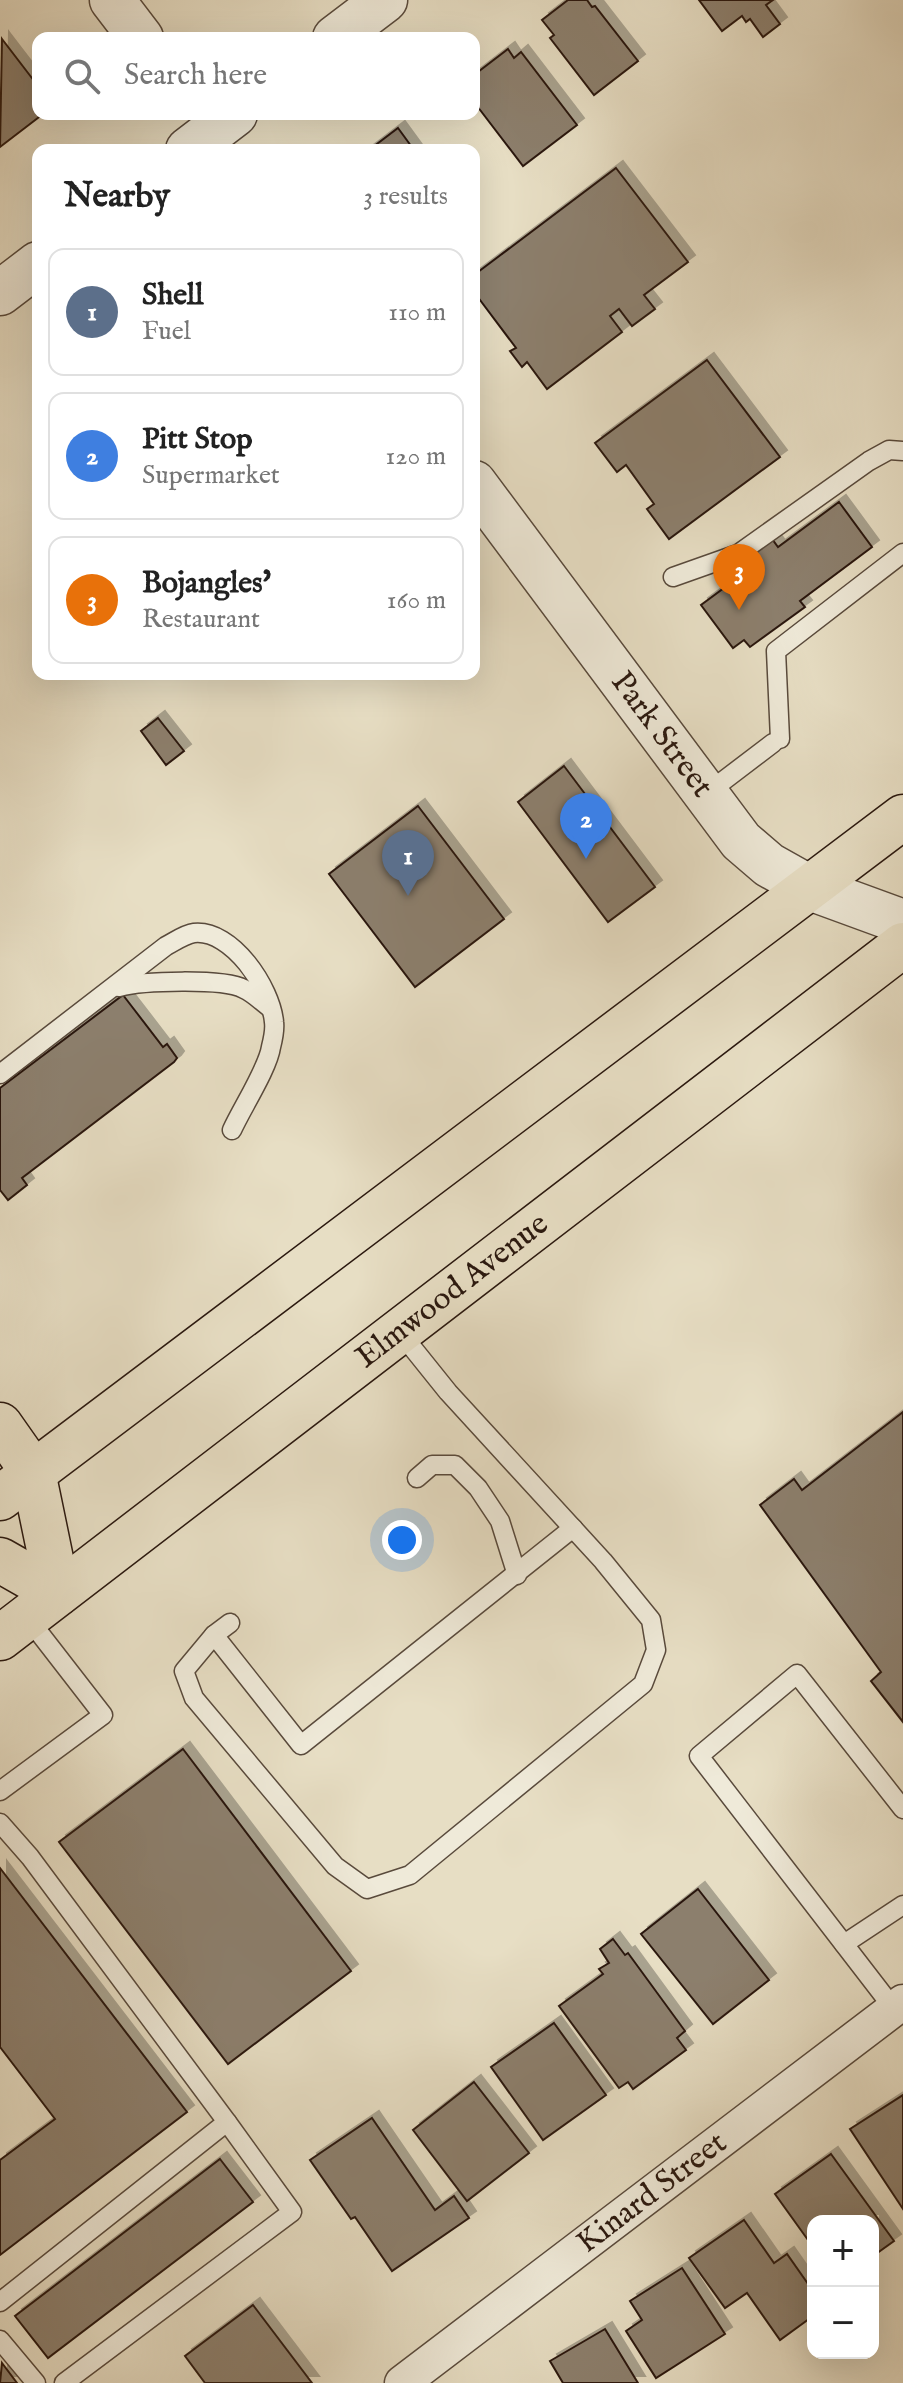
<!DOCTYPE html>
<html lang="en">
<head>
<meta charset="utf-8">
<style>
  body { margin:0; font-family:"IM FELL English",serif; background:#f6f6f6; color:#222 }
  .controls { position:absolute; right:24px; bottom:24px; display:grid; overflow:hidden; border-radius:16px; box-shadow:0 8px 32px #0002 }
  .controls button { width:72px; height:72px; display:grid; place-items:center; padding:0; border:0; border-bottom:2px solid #e0e0e0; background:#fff; color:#222; font:40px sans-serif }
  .you { position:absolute; left:402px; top:1540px; width:28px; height:28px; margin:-20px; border:6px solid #fff; border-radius:50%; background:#1a73e8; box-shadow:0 0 0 12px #1a73e833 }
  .badge { display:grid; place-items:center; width:52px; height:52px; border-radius:50%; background:#ea580c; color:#fff; font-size:26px; font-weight:700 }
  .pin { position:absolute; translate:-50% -66px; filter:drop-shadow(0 2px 4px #0008) }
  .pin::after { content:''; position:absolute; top:42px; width:28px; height:24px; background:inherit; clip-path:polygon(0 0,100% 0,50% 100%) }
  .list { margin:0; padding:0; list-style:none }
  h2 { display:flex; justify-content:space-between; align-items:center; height:104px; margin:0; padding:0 32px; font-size:34px }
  h2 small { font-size:26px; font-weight:400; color:#767676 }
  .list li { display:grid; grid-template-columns:52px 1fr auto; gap:24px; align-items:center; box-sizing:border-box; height:128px; margin:0 16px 16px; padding:0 16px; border:2px solid #e0e0e0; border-radius:16px }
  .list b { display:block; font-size:30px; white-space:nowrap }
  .list p { margin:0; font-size:26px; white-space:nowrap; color:#767676 }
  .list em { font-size:26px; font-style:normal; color:#767676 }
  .icon { flex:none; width:44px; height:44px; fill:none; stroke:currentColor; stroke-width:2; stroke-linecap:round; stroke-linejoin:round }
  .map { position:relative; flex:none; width:903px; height:2383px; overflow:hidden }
  .search { position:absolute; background:#fff; box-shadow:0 8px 32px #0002; left:32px; top:32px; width:448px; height:88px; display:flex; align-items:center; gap:20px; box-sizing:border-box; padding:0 28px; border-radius:16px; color:#767676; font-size:30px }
  .panel { position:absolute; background:#fff; box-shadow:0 8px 32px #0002; left:32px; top:144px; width:448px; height:536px; border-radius:16px }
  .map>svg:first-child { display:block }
  .building { fill:#8c7f6d; stroke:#2a180f; stroke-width:2; filter:url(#shadow) }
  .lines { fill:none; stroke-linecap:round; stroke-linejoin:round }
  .service-casing { stroke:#594a3c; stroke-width:21 }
  .minor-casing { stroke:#594a3c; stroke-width:37 }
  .tertiary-casing { stroke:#594a3c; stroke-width:47 }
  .primary-casing { stroke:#2a180f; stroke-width:47 }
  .trunk-casing { stroke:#2a180f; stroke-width:47 }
  .service { stroke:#efead9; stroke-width:18 }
  .minor { stroke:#efead9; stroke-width:34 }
  .tertiary { stroke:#efead9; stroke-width:44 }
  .primary { stroke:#e7dec4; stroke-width:44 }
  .trunk { stroke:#e7dec4; stroke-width:44 }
  .labels { text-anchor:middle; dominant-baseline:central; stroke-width:6; stroke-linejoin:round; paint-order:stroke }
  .street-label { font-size:32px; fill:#2a180f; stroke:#efead9 }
</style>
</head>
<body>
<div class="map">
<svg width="903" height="2383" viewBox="0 0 903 2383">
  <defs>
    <filter id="shadow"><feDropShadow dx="7" dy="-7" stdDeviation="0" flood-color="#0004"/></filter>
  </defs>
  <rect width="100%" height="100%" fill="#e7dec4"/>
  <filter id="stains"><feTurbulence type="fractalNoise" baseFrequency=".0025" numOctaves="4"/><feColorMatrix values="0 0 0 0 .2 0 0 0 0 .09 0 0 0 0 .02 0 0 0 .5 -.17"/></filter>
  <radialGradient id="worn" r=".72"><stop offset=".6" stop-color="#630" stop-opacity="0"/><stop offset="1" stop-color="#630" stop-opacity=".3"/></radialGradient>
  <g class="building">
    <path d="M 568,0 L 587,0 L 592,7 L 595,6 L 638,61 L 594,95 L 550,38 L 554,35 L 542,20 Z"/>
    <path d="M 699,0 L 773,0 L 766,5 L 780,24 L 763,37 L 750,19 L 746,22 L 742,16 L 722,31 Z"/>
    <path d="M 2,39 L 38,86 L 38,114 L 43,114 L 0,147 Z"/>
    <path d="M 508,49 L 514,58 L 521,52 L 577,125 L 523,166 L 474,102 L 474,93 L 477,91 L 474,88 L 474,75 Z"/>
    <path d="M 398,128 L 414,150 L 369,150 Z"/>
    <path d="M 616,168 L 688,262 L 644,295 L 655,309 L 632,326 L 619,309 L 610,316 L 622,332 L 547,389 L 527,362 L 522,367 L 510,351 L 516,348 L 474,292 L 474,275 Z"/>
    <path d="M 707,360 L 780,457 L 669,539 L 647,509 L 654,504 L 626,465 L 617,472 L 595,443 Z"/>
    <path d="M 839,502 L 872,547 L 800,601 L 805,607 L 750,647 L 744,640 L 733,648 L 701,605 L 755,565 L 748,556 L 772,539 L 778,547 Z"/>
    <path d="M 158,718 L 184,751 L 166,765 L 141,731 Z"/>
    <path d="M 564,766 L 655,887 L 608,922 L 518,802 Z"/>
    <path d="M 418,806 L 504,919 L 415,987 L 329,874 Z"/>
    <path d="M 123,995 L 163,1047 L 167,1044 L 177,1058 L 174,1062 L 22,1178 L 27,1185 L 8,1200 L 0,1190 L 0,1088 Z"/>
    <path d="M 903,1412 L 903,1722 L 871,1681 L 881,1672 L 760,1505 L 794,1479 L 802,1490 Z"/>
    <path d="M 183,1749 L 351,1971 L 228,2064 L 59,1842 Z"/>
    <path d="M 0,1868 L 187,2112 L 0,2255 L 0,2160 L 55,2119 L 0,2047 Z"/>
    <path d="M 698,1889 L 769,1980 L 713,2024 L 641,1934 Z"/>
    <path d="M 613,1939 L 625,1955 L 628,1953 L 685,2031 L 677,2038 L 686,2050 L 633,2089 L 628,2082 L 619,2088 L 559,2006 L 603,1974 L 599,1969 L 609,1963 L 600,1949 Z"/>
    <path d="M 554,2023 L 606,2095 L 543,2140 L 491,2067 Z"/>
    <path d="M 474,2082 L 529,2153 L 467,2201 L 413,2130 Z"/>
    <path d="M 903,2095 L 903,2209 L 850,2129 Z"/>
    <path d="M 372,2118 L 435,2210 L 454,2196 L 469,2218 L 392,2271 L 355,2217 L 351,2219 L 310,2160 Z"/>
    <path d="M 831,2154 L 894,2241 L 873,2256 L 873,2221 L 813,2221 L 813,2247 L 775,2194 Z"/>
    <path d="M 220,2159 L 253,2202 L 48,2358 L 15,2316 Z"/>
    <path d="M 744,2220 L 774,2263 L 787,2254 L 813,2291 L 813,2316 L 780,2340 L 747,2293 L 725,2308 L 689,2258 Z"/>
    <path d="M 682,2268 L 725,2334 L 656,2378 L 626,2331 L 642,2320 L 630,2301 Z"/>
    <path d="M 253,2305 L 312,2383 L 205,2383 L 185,2356 Z"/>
    <path d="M 605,2329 L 638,2383 L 563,2383 L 550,2361 Z"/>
    <path d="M 2,2363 L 17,2383 L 0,2383 Z"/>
  </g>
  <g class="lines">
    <g class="service-casing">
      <g id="service">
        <path d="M 673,577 L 738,554 L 869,461 L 889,450 L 903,451"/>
        <path d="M 780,739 L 776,651 L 903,553"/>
        <path d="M 706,794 L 773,743"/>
        <path d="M 119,987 C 142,981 223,978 244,989 C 253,993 261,1001 269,1007"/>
        <path d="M 0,1074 L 166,946 C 174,942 185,934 194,933 C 232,929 271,988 274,1022 C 275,1029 273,1039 271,1047 C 268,1068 242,1108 232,1130"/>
        <path d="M 417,1478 L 432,1465 L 455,1465 L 478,1488 L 500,1521 L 517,1575"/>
        <path d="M 230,1623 L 214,1635 L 184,1671 L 194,1698 L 335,1866 L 367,1889 L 410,1875 L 643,1684 L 656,1650 L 651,1620 L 603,1561 L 448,1392 L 399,1331"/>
        <path d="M 214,1635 L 301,1745 L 573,1528"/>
        <path d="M 0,1791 L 103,1715 L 27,1617"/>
        <path d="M 0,1823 L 30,1857 L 227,2122 L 0,2302"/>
        <path d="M 844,1944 L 903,1905"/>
        <path d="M 894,2009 L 699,1756 L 797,1674 L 903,1809"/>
        <path d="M 0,2340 L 36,2383"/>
        <path d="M 64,2383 L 292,2212 L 227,2122"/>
      </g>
    </g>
    <g class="minor-casing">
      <g id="minor">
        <path id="s1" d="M 402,2383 L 903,2002"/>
      </g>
    </g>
    <g class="tertiary-casing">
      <g id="tertiary">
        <path d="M 112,0 L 141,38"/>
        <path d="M 335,38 L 385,0"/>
        <path d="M 188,150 L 235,114"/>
        <path d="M 0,293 L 38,264"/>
        <path id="s2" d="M 474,483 L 741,841 L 769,865 L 810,888 L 903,922"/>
      </g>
    </g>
    <g class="primary-casing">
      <g id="primary">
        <path d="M 0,1425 L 33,1472 L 58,1593"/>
        <path d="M 0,1560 L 58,1593"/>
      </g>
    </g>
    <g class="trunk-casing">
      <g id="trunk">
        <path d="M 0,1498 L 903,817"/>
        <path id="s3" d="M 0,1638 L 903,945"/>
      </g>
    </g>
    <use href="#service" class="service"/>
    <use href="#minor" class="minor"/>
    <use href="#tertiary" class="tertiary"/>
    <use href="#primary" class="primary"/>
    <use href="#trunk" class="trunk"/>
  </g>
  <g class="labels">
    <g class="street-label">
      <text stroke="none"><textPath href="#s2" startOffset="314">Park Street</textPath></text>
      <text stroke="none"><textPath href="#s3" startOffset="570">Elmwood Avenue</textPath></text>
      <text stroke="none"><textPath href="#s1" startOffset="314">Kinard Street</textPath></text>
    </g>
  </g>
  <rect width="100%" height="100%" filter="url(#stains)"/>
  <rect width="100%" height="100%" fill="url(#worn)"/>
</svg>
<div class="controls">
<button>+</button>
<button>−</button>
</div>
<div class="you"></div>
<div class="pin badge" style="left:408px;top:896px;background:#5c6f8a">1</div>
<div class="pin badge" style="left:586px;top:859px;background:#3f7fe0">2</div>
<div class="pin badge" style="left:739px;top:610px;background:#e8710a">3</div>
<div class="search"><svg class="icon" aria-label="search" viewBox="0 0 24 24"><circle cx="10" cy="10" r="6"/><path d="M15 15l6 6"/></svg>Search here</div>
<section class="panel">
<h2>Nearby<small>3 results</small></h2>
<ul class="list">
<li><span class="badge" style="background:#5c6f8a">1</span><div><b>Shell</b><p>Fuel</p></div><em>110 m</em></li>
<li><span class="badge" style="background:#3f7fe0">2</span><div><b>Pitt Stop</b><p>Supermarket</p></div><em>120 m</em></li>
<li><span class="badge" style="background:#e8710a">3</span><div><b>Bojangles'</b><p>Restaurant</p></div><em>160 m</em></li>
</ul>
</section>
</div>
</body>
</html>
